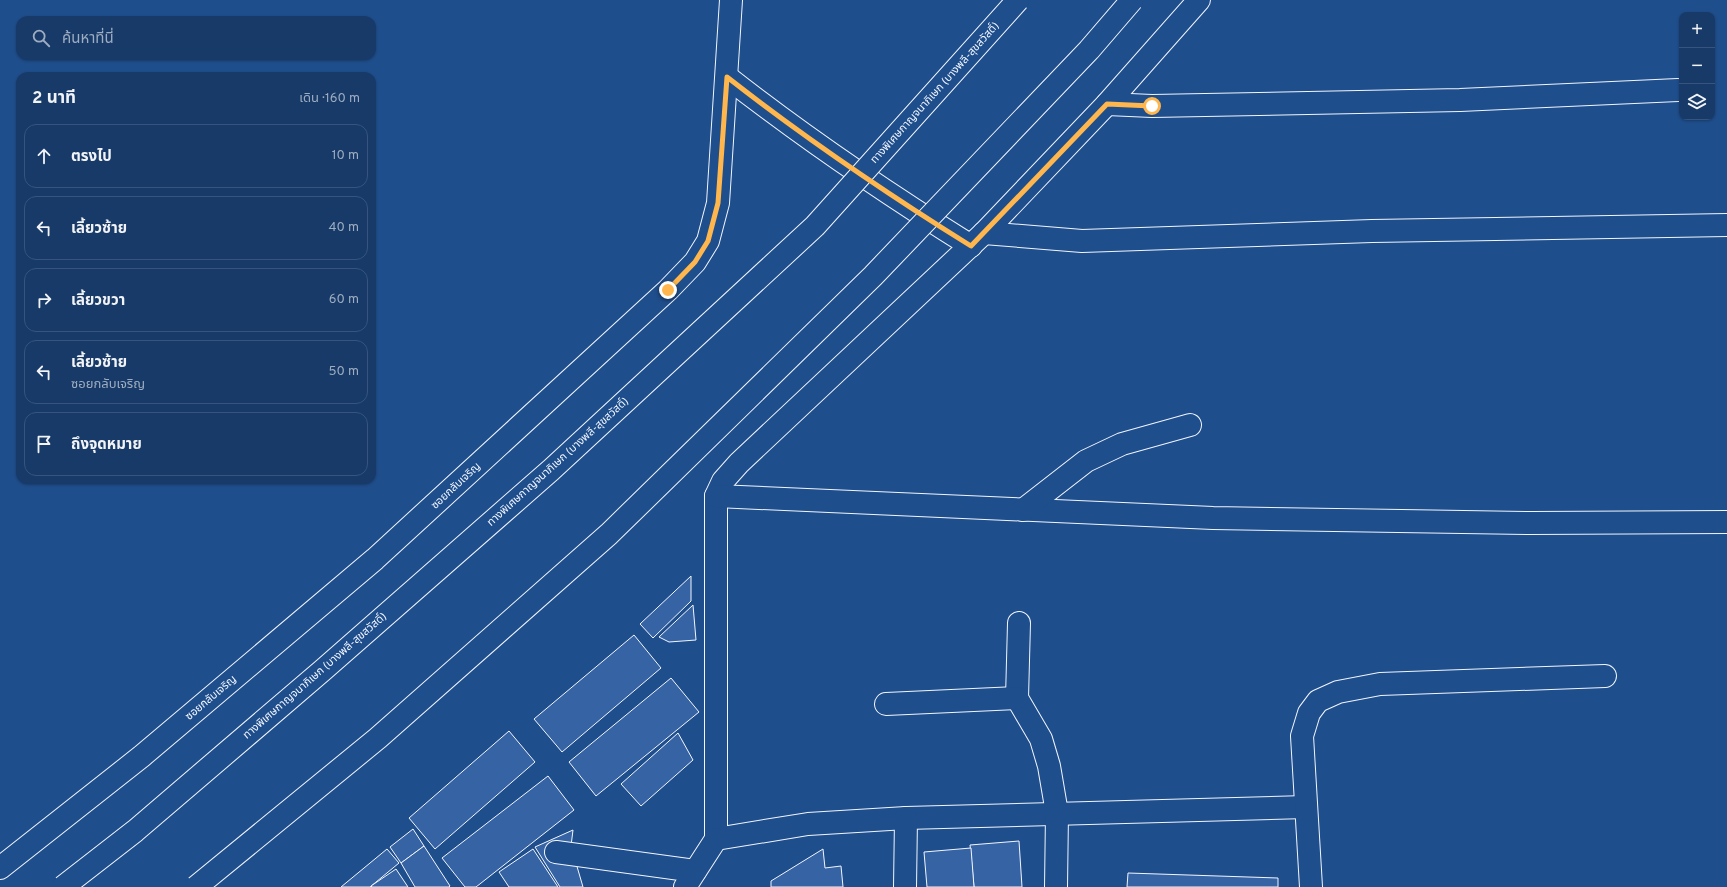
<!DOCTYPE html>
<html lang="th">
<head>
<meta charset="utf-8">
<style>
  body { margin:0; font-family:Overpass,"Noto Sans Thai",sans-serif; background:#20416f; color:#f1f3f6 }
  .controls { position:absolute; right:12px; top:12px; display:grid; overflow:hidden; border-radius:8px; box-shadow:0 1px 3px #0004 }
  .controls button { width:36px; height:36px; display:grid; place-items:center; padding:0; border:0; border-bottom:1px solid #36547d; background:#173a69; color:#f1f3f6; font:20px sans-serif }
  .stop { position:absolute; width:12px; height:12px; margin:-9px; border:3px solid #ffb74d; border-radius:50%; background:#fff }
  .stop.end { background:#ffb74d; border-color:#fff; box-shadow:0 1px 4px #0008 }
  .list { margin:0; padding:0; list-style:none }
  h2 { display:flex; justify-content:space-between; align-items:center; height:52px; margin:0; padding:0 16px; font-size:17px }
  h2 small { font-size:13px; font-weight:400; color:#9eadc0 }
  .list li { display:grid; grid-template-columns:26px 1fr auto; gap:12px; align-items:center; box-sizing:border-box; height:64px; margin:0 8px 8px; padding:0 8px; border:1px solid #36547d; border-radius:12px }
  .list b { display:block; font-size:15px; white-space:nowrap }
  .list p { margin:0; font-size:13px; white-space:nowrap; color:#9eadc0 }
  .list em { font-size:13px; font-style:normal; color:#9eadc0 }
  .icon { flex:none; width:22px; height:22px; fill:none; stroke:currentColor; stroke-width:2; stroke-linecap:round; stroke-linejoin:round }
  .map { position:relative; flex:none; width:1727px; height:887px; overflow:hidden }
  .search { position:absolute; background:#173a69; box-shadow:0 1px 3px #0004; left:16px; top:16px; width:360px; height:44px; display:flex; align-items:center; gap:10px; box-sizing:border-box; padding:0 14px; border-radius:12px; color:#9eadc0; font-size:15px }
  .panel { position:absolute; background:#173a69; box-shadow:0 1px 3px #0004; left:16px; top:72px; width:360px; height:412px; border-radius:12px }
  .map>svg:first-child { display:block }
  .building { fill:#3563a3; stroke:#f2f6ff }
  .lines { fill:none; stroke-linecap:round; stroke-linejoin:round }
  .minor-casing { stroke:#f2f6ff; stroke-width:24 }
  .minor { stroke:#1f4e8c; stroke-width:22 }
  .highway-bridge-casing { stroke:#f2f6ff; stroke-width:24; stroke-linecap:butt }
  .highway-bridge { stroke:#1f4e8c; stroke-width:22 }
  .route { stroke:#ffb74d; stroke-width:5 }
  .labels { text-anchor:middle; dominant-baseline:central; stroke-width:3; stroke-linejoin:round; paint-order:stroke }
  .street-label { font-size:11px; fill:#f2f6ff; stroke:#1f4e8c }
</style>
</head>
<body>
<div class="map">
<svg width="1727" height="887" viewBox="0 0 1727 887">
  <rect width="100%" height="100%" fill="#1f4e8c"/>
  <g class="building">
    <path d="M 691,576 L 691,601 L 653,638 L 640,624 Z"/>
    <path d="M 693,605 L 696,640 L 669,642 L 659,637 Z"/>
    <path d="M 634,635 L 661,668 L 562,752 L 534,719 Z"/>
    <path d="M 671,678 L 699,712 L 596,796 L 569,762 Z"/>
    <path d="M 509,731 L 535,762 L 435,849 L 409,818 Z"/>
    <path d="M 678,733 L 693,760 L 641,806 L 621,784 Z"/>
    <path d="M 548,776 L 574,810 L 476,887 L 465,887 L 442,858 Z"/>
    <path d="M 413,829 L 424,846 L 401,863 L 390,847 Z"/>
    <path d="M 573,830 L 571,846 L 583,887 L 560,887 L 535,847 Z"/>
    <path d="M 1019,841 L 1022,887 L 974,887 L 970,845 Z"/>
    <path d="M 424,846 L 450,886 L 449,887 L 415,887 L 401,863 Z"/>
    <path d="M 971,848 L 974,887 L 927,887 L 924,852 Z"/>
    <path d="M 387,849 L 399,863 L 370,887 L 341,887 Z"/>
    <path d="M 533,849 L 558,887 L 509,887 L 499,872 Z"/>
    <path d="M 823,849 L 825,868 L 841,866 L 843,887 L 771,887 L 771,881 Z"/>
    <path d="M 396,869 L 408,887 L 372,887 L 371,886 Z"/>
    <path d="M 1128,873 L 1278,878 L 1278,887 L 1127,887 Z"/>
  </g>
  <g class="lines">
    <g class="minor-casing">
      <g id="minor">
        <path d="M 1199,0 L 1107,104 L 984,233 L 739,463 L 723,481 L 716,496 L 716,839 L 808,824 L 906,818 L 1306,807"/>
        <path d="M 727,77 C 805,138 886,193 971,246"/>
        <path d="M 1107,104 L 1152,106 L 1460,100 L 1678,90"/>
        <path d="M 984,233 L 1082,241 L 1372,231 L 1727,225"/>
        <path d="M 716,496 L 1213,518 L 1531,523 L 1727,522"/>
        <path d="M 1023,510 L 1086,461 L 1122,444 L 1190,425"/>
        <path d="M 1019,623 L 1017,698 L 1041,739 L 1049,766 L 1057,813 L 1056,887"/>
        <path d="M 886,704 L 1017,698"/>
        <path d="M 556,852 L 695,871"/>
        <path d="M 0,868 L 142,756 L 375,559 L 668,290 L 695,262 L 708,241 L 718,203 L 731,0"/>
        <path d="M 685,887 L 716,839"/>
        <path d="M 905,887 L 906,818"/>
        <path d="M 1311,887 L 1302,736 L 1309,713 L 1318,701 L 1338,692 L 1380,684 L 1605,676"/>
      </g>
    </g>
    <use href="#minor" class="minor"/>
    <g class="highway-bridge-casing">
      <g id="highway-bridge">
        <path d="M 63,887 L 135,831 L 323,670 L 551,470 L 815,226 L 1018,0"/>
        <path d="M 196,887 L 378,738 L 609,534 L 873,276 L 1089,50 L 1132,0"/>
      </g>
    </g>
    <use href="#highway-bridge" class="highway-bridge"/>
  </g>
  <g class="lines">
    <path class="route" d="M 668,290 L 695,262 L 708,241 L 718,203 L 727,77 C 805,138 886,193 971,246 L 1107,104 L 1152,106"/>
  </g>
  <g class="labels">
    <g class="street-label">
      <text transform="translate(935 93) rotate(-48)">ทางพิเศษกาญจนาภิเษก (บางพลี-สุขสวัสดิ์)</text>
      <text transform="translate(558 462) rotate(-42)">ทางพิเศษกาญจนาภิเษก (บางพลี-สุขสวัสดิ์)</text>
      <text transform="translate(456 486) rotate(-43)">ซอยกลับเจริญ</text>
      <text transform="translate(315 676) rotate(-41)">ทางพิเศษกาญจนาภิเษก (บางพลี-สุขสวัสดิ์)</text>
      <text transform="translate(211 698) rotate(-40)">ซอยกลับเจริญ</text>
    </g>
  </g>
</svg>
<div class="controls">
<button>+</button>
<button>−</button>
<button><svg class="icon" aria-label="layers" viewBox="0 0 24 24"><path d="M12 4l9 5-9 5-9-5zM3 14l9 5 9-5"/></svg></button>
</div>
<div class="stop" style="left:1152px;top:106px"></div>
<div class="stop end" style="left:668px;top:290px"></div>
<div class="search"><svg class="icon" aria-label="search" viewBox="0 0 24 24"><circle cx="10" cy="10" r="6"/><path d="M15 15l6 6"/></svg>ค้นหาที่นี่</div>
<section class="panel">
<h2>2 นาที<small>เดิน · 160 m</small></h2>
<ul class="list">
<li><svg class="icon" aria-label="ahead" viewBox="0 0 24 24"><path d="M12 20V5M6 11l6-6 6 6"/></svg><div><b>ตรงไป</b></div><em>10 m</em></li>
<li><svg class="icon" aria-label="left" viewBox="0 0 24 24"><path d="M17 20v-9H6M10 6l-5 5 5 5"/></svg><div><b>เลี้ยวซ้าย</b></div><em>40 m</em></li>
<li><svg class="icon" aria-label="right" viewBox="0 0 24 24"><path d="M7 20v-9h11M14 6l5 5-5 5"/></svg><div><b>เลี้ยวขวา</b></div><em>60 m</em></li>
<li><svg class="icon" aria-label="left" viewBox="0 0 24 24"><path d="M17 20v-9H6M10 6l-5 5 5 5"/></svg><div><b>เลี้ยวซ้าย</b><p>ซอยกลับเจริญ</p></div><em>50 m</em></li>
<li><svg class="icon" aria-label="arrive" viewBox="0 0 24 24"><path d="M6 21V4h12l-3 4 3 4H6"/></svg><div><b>ถึงจุดหมาย</b></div></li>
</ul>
</section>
</div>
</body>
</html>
